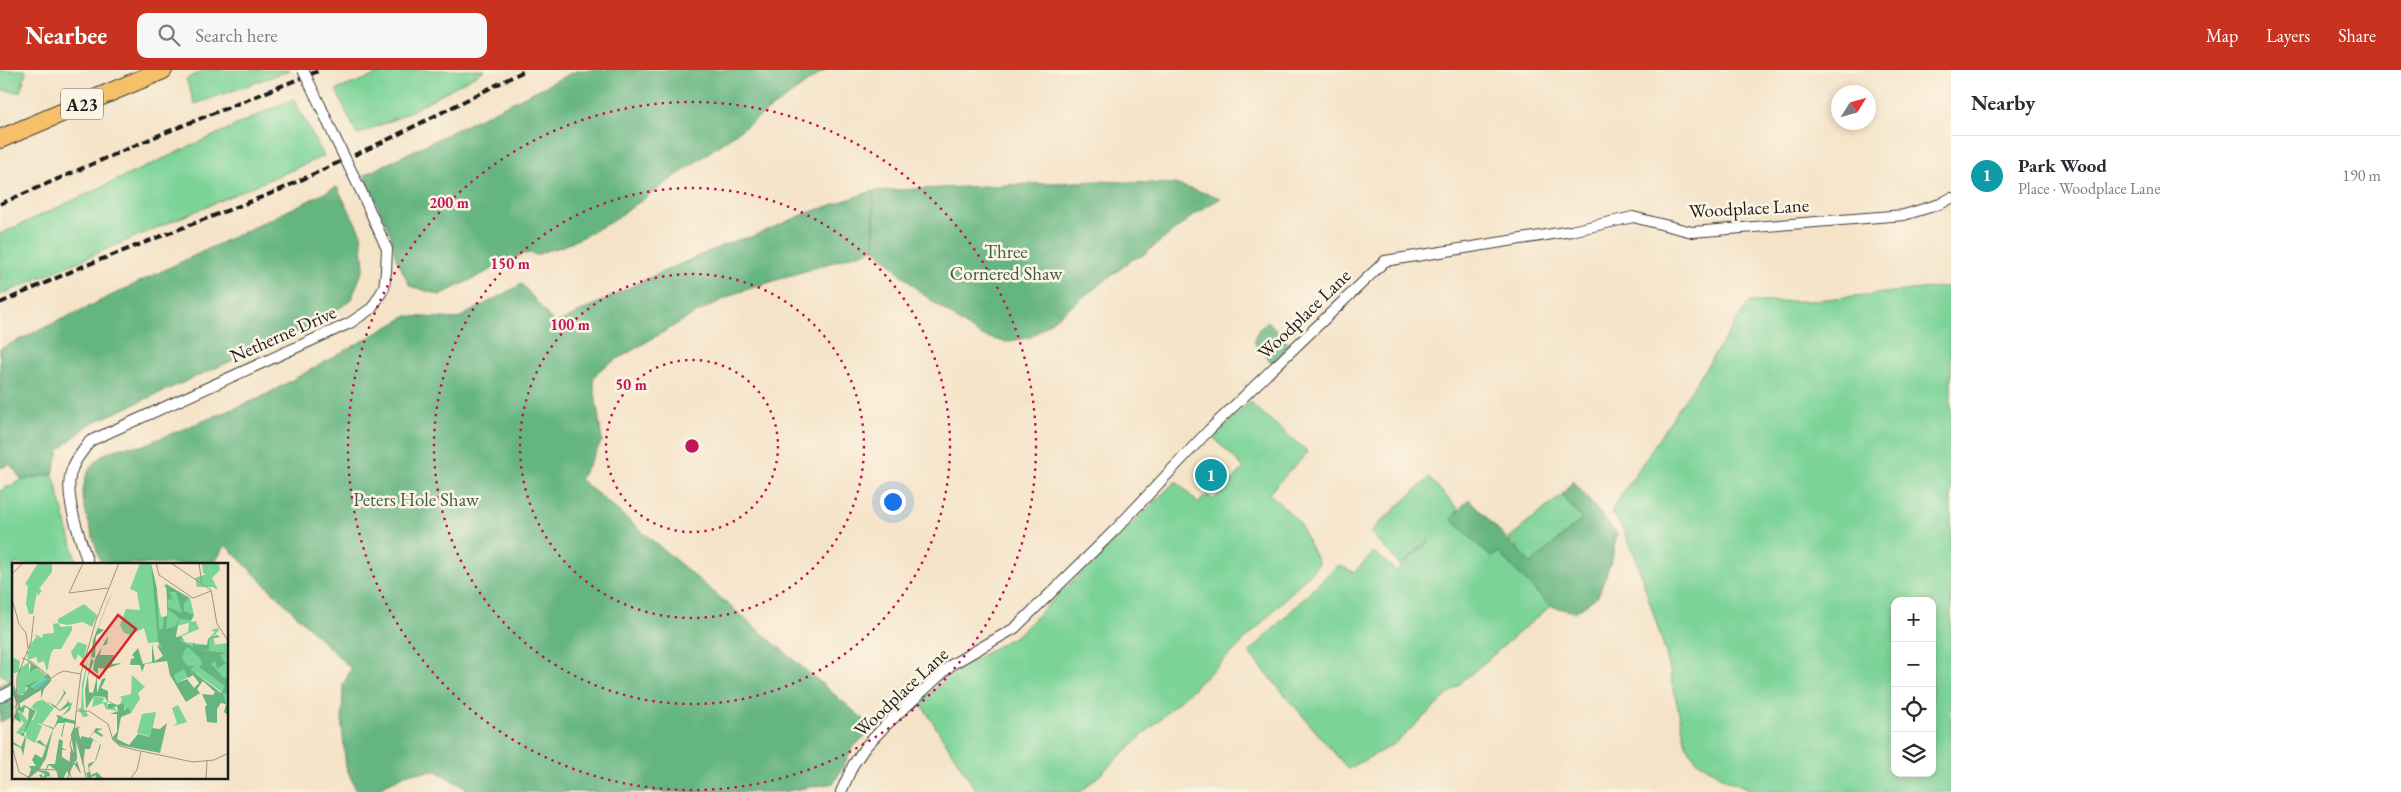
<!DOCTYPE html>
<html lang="en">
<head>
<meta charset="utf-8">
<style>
  body { margin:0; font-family:"EB Garamond",serif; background:#f7f7f7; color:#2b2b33 }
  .controls { position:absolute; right:15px; bottom:15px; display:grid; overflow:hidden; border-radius:10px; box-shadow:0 2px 8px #0003 }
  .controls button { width:45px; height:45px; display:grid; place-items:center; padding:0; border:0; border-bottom:1px solid #e1e1e2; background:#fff; color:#2b2b33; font:25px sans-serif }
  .compass { position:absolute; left:1831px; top:15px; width:45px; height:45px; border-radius:50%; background:#fff; box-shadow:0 2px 8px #0003; rotate:53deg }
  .you { position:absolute; left:892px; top:431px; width:18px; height:18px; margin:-12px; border:4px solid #fff; border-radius:50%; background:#1a73e8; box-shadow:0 0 0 8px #1a73e833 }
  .badge { display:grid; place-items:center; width:32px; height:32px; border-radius:50%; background:#c8321e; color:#fff; font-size:16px; font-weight:700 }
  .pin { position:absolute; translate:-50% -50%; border:2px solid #fff; box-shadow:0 1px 5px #0006 }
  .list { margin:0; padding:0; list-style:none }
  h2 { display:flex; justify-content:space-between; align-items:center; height:65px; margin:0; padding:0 20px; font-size:21px }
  h2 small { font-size:16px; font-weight:400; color:#7c7c81 }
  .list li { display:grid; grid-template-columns:32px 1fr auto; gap:15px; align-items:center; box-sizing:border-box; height:80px; padding:0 20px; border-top:1px solid #e1e1e2 }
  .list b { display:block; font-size:19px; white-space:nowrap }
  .list p { margin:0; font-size:16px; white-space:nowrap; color:#7c7c81 }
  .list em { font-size:16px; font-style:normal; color:#7c7c81 }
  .icon { flex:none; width:28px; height:28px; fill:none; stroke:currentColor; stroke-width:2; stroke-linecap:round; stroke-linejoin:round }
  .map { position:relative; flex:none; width:1951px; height:722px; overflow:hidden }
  header { display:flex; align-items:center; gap:30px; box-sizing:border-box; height:70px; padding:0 25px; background:#c8321e; color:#fff }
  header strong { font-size:24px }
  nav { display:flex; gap:28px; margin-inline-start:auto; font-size:18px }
  .search { width:350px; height:45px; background:#f7f7f7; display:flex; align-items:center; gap:12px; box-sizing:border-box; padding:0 18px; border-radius:10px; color:#7c7c81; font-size:19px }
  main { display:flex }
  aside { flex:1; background:#fff }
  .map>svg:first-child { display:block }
  .green { fill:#7cd398; stroke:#4c785a; fill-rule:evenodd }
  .forest { fill:#65b580; stroke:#40684e }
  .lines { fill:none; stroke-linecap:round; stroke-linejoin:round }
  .minor-casing { stroke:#3c3a36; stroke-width:12 }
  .trunk-casing { stroke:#3c3a36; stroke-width:20 }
  .minor { stroke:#fff; stroke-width:10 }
  .trunk { stroke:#f6c06b; stroke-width:18 }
  .rail { stroke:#1c1c1c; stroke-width:4; stroke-dasharray:8 4; stroke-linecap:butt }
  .minor-bridge-casing { stroke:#3c3a36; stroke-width:12; stroke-linecap:butt }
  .minor-bridge { stroke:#fff; stroke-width:10 }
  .ring { fill:none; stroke:#c2185b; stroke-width:2.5; stroke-dasharray:2.5 5 }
  .labels { text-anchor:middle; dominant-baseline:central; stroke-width:5; stroke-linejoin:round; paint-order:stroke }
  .shield { fill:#fcf5e5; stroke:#5f5d58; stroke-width:1 }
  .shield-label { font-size:18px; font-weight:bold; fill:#1c1c1c }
  .street-label { font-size:19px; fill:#1c1c1c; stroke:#fcf5e5 }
  .park-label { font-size:19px; fill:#3e5c47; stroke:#fcf5e5 }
  .inset-river { fill:none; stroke:#58c5ce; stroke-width:2.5 }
  .inset-road { fill:none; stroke:#9e9383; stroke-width:1 }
  .view { fill:#d62828; fill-opacity:0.15; stroke:#d62828; stroke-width:2.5 }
  .inset-edge { fill:none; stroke:#1c1c1c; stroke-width:2.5 }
  .centre { fill:#c2185b; stroke:#fcf5e5; stroke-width:2.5 }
  .ring-label { font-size:15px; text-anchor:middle; font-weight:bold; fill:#c2185b; stroke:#fcf5e5; stroke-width:5; stroke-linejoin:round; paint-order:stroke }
</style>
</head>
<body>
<header>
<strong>Nearbee</strong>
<div class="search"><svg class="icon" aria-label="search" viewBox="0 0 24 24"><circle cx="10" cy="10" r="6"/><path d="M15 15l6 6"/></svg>Search here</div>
<nav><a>Map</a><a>Layers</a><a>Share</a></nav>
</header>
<main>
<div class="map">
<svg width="1951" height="722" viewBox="0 0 1951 722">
  <rect width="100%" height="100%" fill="#fcf5e5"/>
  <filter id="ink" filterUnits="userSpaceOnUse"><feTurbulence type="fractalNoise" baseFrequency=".02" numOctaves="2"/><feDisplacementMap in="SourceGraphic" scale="10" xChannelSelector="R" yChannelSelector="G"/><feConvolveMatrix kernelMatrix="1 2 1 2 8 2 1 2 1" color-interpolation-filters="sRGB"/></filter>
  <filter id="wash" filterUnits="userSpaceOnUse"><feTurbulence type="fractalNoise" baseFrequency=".0096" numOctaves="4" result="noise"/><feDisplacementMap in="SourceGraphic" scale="20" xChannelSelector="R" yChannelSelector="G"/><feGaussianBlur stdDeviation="1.12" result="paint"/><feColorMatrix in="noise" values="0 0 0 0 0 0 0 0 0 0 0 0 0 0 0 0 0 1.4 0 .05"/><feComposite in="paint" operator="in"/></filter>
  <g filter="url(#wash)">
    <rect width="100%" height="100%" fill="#f4e3c7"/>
    <g class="green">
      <path d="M 0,0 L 25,0 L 26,3 L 20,22 L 0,20 Z"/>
      <path d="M 206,0 L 291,0 L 195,34 L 186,9 Z"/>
      <path d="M 389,0 L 485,0 L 404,45 L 357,65 L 336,20 Z"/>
      <path d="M 293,29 L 324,86 L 0,225 L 0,164 Z"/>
      <path d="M 1951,216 L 1951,722 L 1757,722 L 1725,709 L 1696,690 L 1686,675 L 1666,583 L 1635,486 L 1622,457 L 1611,441 L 1749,232 L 1807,231 ZM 1895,531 L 1932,531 L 1932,703 L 1895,703 Z"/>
      <path d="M 1249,332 L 1308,382 L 1269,423 L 1298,451 L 1319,494 L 1238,577 L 1081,722 L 977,722 L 920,632 L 953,602 L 1017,565 L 1176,411 L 1198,433 L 1207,425 L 1213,430 L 1244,398 L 1214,368 Z"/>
      <path d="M 53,404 L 77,494 L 14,494 L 14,609 L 10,610 L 0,604 L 0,421 L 22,410 Z"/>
      <path d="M 1429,408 L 1460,441 L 1452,450 L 1492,487 L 1498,482 L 1550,536 L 1465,609 L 1394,674 L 1348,699 L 1249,583 L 1337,495 L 1354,502 L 1374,482 L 1396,501 L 1430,470 L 1400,495 L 1370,462 Z"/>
      <path d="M 1562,425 L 1582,449 L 1531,494 L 1509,468 Z"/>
    </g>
    <g class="forest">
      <path d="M 578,0 L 825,0 L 611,152 C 595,160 580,169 563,176 C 554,180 547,179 537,185 L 530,183 L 523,184 L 440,225 L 410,216 L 396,188 L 391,165 L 364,105 Z"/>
      <path d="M 1098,111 L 1174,114 L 1221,128 L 1199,141 L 1142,186 L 1133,189 L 1031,267 L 1005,272 L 982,266 L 963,254 L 920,222 L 875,179 L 874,121 Z"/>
      <path d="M 337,117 L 361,164 L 364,197 L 351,230 L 321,251 L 90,354 L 59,380 L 53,404 L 22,410 L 10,394 L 0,398 L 0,279 Z"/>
      <path d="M 873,121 L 874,179 L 736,223 L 696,243 L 602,298 L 593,309 L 602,371 L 580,409 L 874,658 L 853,677 L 834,713 L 782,722 L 472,722 L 436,701 L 409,703 L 371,722 L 357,722 L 346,697 L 342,656 L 343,615 L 351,599 L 225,475 L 214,494 L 101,494 C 97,479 82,436 83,423 C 85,388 110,376 141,376 L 260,328 L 407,246 L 457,249 L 522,214 L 555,254 L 651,207 L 733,171 L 751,167 L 805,144 Z"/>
      <path d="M 1268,251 L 1291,276 L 1273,294 L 1255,274 C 1253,263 1261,257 1268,251 Z"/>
      <path d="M 1573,411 L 1617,464 L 1612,489 L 1598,526 L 1575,542 L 1550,536 L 1498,482 L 1491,487 L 1451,449 L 1469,429 L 1531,494 L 1582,449 L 1562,425 Z"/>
      <path d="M 10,610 L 14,617 L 14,645 L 0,652 L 0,615 Z"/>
    </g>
  </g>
  <g filter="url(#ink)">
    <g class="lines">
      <g class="minor-casing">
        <g id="minor">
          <path d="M 320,35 L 335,68"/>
          <path d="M 88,494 C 81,468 61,422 73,397 C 76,388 85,379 90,371 L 350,253 L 372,238 L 384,218 L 386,201 L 387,179 L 361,121"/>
          <path d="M 0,627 L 14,620"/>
          <path d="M 841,722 L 853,695 L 866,676 L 886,655 L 951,595 L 1015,558 L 1115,460 L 1209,360 L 1385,191 L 1571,161 L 1633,147 L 1692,162 L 1904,145 L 1940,134 L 1951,128"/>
        </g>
      </g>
      <g class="trunk-casing">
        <path id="trunk" d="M 0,69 L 163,0"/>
      </g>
      <use href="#minor" class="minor"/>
      <use href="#trunk" class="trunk"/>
      <g class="rail">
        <path d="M 0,134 L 157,66 L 321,0"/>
        <path d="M 0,233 L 79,198 L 275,122 L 389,69 L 526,0"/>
      </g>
      <g class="minor-bridge-casing">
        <g id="minor-bridge">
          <path d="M 303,0 L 320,35"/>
          <path d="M 335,68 L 361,121"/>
        </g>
      </g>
      <use href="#minor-bridge" class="minor-bridge"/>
    </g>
  </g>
  <g class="ring">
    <circle cx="692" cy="376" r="86"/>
    <circle cx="692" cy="376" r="172"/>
    <circle cx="692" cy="376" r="258"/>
    <circle cx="692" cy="376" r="344"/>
  </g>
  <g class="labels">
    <rect class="shield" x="61" y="18.5" width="42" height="31" rx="4"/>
    <g class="shield-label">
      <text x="82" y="34">A23</text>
    </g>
    <g class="street-label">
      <text transform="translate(1749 138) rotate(-3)">Woodplace Lane</text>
      <text transform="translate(1304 244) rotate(-44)">Woodplace Lane</text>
      <text transform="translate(283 264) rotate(-24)">Netherne Drive</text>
      <text transform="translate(901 622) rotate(-43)">Woodplace Lane</text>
    </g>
    <g class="park-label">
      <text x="1006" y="181">Three<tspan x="1006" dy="22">Cornered Shaw</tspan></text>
      <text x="416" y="429">Peters Hole Shaw</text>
    </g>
  </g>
  <g transform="translate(12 493)">
    <rect width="216" height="216" fill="#f4e3c7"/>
    <path d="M 26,0 L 40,0 L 40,9 L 27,26 L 30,27 L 26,33 L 25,29 L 21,51 L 17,51 L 14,41 L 16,23 L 13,21 ZM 128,0 L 139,0 L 149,54 L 155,53 L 155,26 L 152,23 L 154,21 L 178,35 L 182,52 L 179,59 L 184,58 L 187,66 L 170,73 L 173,79 L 197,82 L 196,76 L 203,69 L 199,67 L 206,65 L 207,67 L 201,74 L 203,81 L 200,82 L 216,80 L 216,120 L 212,125 L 216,126 L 216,146 L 211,130 L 184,110 L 165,120 L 158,112 L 156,98 L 146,83 L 147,79 L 136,80 L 132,65 L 118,72 L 111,69 L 108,62 L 114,46 L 128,47 L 125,29 L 118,26 ZM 177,60 L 176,69 L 163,75 L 165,63 ZM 190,0 L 207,0 L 208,7 L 200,15 L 206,27 L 201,24 L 185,24 L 183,15 L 194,11 L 191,10 ZM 72,41 L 85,52 L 80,64 L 71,59 L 56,62 L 46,60 L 49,64 L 60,63 L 60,67 L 49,86 L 42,86 L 39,90 L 35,109 L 32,98 L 26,100 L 24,94 L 16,97 L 15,88 L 18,88 L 16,85 L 25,73 L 20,72 L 25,72 L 30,75 L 31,71 L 42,70 L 41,61 L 46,60 L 46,56 ZM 66,79 L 75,82 L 72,97 L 66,91 L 64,97 L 61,95 L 59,89 ZM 0,94 L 8,98 L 7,106 L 17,99 L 17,110 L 25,105 L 39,116 L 25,126 L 19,125 L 23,120 L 14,124 L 13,131 L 5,131 L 6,109 L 0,111 ZM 76,95 L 71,127 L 72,146 L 75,146 L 72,146 L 71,145 L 77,153 L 71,154 L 66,145 L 69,145 L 70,121 ZM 120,112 L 133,124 L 126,130 L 128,136 L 119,150 L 108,142 L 110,135 L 107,134 L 119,131 ZM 82,133 L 93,135 L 90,139 L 95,139 L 96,145 L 101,142 L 105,148 L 94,146 L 91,140 L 80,144 ZM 31,137 L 42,145 L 30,161 L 25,160 L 30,163 L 23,180 L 14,175 L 14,167 L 7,171 L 4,170 L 12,160 L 5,153 L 8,148 L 16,158 L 21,157 L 25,148 L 19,144 L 25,138 ZM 166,142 L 175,159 L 161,163 L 165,160 L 160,145 ZM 144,149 L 139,174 L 125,170 L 130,151 Z" fill="#7cd398" fill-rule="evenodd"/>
    <path d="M 139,0 L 145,26 L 147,67 L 151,66 L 152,54 L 156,53 L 154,21 L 177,35 L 172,40 L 172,48 L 182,52 L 179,57 L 167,56 L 164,74 L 170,74 L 168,78 L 181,84 L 181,79 L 183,82 L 195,82 L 196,76 L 205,72 L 208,74 L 197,76 L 197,87 L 189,87 L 214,90 L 208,92 L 213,100 L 216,99 L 205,106 L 203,98 L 199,101 L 212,115 L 216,114 L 216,130 L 211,130 L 216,146 L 216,152 L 212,149 L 214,141 L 209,140 L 205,146 L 205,160 L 195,159 L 193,144 L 195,142 L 190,131 L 201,132 L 203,129 L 191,118 L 185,126 L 188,130 L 174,139 L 158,112 L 155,98 L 133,101 L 130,109 L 128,102 L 118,102 L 119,96 L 123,95 L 120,92 L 126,85 L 131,101 L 140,99 L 140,80 L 143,98 L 151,93 L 145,83 L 150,85 L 146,78 ZM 158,29 L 164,29 L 170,50 L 156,44 L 156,37 L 160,36 ZM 156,46 L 167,55 L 164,63 L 154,66 ZM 176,84 L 188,95 L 190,101 L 187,104 L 213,123 L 209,130 L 178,106 L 184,103 L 176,103 L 172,99 L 170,95 L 173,87 L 184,94 L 173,87 ZM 172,106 L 176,115 L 181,112 L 187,120 L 182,125 L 175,116 L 165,120 L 163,116 L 162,112 ZM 100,28 L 97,37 L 86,65 L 92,67 L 84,73 L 83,95 L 79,94 L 81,77 ZM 96,73 L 95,81 L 90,83 L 88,92 L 102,92 L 100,101 L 109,100 L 108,101 L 94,106 L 86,105 L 86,111 L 81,107 L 83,96 ZM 79,95 L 82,98 L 76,113 L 77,129 L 81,130 L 85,113 L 85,130 L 90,116 L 94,115 L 89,125 L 96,128 L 96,138 L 105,142 L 112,140 L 112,147 L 116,145 L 119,150 L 109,154 L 105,176 L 117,182 L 126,171 L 138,174 L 140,165 L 148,166 L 155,160 L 148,190 L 107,182 L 100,175 L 105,169 L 105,151 L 98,151 L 106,148 L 105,143 L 96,146 L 96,141 L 100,141 L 95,138 L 93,134 L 82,133 L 74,146 L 73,127 ZM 15,97 L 37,112 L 39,116 L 38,118 L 40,117 L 32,126 L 29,136 L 29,127 L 5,142 L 1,131 L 2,122 L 5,131 L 11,132 L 16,125 L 13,123 L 26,117 L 19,124 L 24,126 L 39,116 L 31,115 L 36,111 L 25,105 L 17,110 L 19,102 ZM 51,126 L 54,130 L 44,144 L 48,147 L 56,139 L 54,136 L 59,141 L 61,137 L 58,147 L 49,154 L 64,158 L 63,165 L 69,164 L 66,166 L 68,176 L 70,173 L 77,175 L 84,165 L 91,166 L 85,168 L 91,172 L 90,174 L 82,169 L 78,174 L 89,182 L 84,197 L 77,205 L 79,212 L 85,209 L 92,216 L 83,216 L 84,212 L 76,216 L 74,210 L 77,209 L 76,201 L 83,198 L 88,181 L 81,177 L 78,186 L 73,186 L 71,203 L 64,177 L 65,196 L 62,199 L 64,201 L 65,198 L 69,211 L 62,201 L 58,209 L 60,216 L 55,208 L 51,216 L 46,216 L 45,208 L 37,202 L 34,208 L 37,209 L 39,216 L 37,213 L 30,216 L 27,212 L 30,211 L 31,215 L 33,211 L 26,208 L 16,216 L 19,206 L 17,203 L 24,203 L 20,197 L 23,191 L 30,195 L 34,184 L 24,179 L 28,177 L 34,183 L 41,166 L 25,159 L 42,165 L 46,155 L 44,152 L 50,153 L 59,142 L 48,148 L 34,138 L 44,143 L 52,130 ZM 53,159 L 63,161 L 57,176 L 59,172 L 62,191 L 59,183 L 58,199 L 50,194 L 50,187 L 55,187 L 50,185 L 51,178 L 47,176 L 43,201 L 36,201 L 33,208 L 27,207 L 34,195 L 41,167 L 46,160 L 52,160 L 49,173 L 50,174 ZM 7,140 L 9,145 L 12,142 L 24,148 L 12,171 L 14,176 L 11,193 L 9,185 L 0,181 L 0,178 L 9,184 L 13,174 L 7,171 L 12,169 L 16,158 L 17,146 L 13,144 L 11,150 L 6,147 L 9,160 L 3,156 L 1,151 L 3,152 Z" fill="#65b580" fill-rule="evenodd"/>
    <path class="inset-river" d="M 22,125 L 37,116"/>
    <path class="inset-road" d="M 144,0 L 147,12 L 181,35 L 199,28M 159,0 L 199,27 L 205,61 L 217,79M 187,0 L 190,22M 0,11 L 11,0M 57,30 L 96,25M 57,30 L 71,0M 0,36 L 7,61 L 14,70 L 16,85M 85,55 L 107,0M 10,95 L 20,99 L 40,116M 0,146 L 45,111 L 52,108 L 69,111M 65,148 L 77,148 L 96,161 L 101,177 L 108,183 L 128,188M 0,161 L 4,150 L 5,114 L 19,79 L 22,53M 65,163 L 74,216M 62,167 L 69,110 L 85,54M 61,170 L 58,182 L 68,209M 0,183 L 7,209 L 16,214 L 25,206 L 44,207 L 49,216M 56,216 L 59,189M 118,216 L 125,207 L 129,188 L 181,199 L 202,197 L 217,190M 194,216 L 195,198"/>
    <path class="view" d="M 106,52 L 124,66 L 87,115 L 69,101 Z"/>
    <rect width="216" height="216" class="inset-edge"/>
  </g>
  <circle cx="692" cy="376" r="8" class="centre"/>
  <g class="ring-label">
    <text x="449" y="138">200 m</text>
    <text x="510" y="199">150 m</text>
    <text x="570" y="260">100 m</text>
    <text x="631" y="320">50 m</text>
  </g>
</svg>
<div class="controls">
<button>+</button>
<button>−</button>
<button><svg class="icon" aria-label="locate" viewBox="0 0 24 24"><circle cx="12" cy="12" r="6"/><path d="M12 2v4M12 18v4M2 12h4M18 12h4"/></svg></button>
<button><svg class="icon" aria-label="layers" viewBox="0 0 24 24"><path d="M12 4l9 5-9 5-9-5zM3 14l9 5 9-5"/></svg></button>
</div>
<svg class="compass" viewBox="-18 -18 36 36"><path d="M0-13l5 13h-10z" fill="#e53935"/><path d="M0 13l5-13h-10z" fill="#7c7c81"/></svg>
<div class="you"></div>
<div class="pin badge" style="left:1211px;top:405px;background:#0f9aa8">1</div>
</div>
<aside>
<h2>Nearby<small></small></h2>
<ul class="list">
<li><span class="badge" style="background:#0f9aa8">1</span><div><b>Park Wood</b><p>Place · Woodplace Lane</p></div><em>190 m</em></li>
</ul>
</aside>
</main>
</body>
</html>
